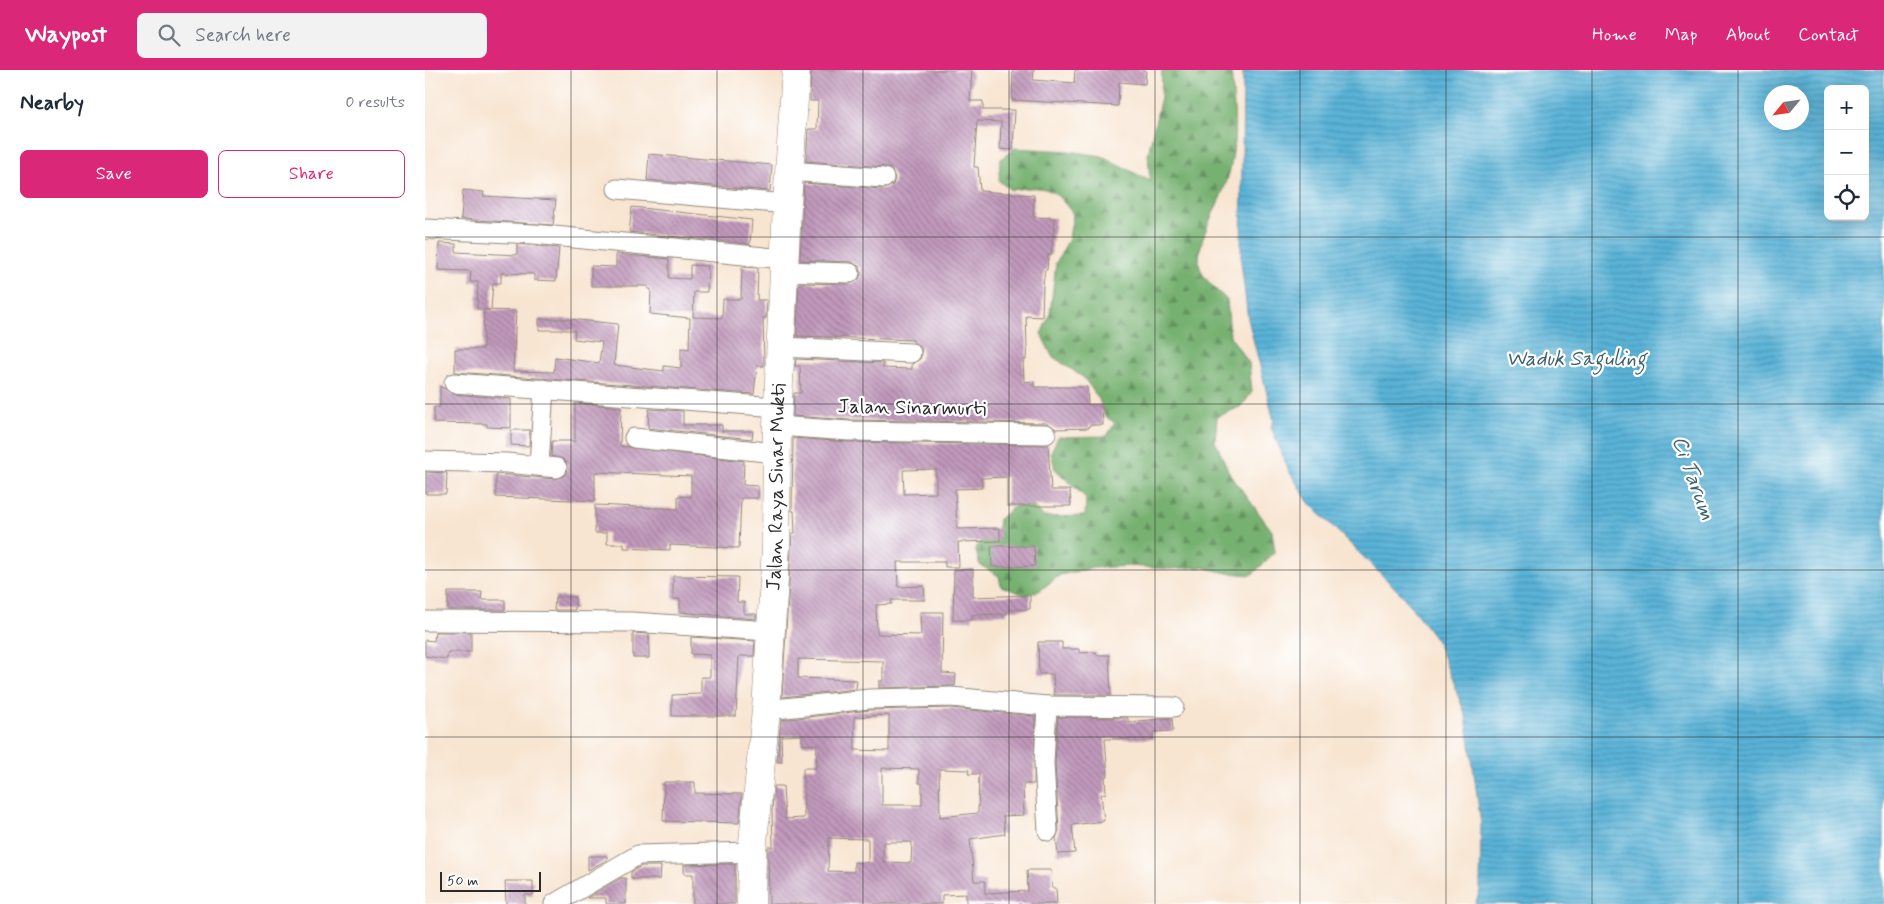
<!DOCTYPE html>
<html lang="en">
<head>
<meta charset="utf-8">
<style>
  body { margin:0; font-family:Mynerve,sans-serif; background:#f2f2f3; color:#1f2937 }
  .controls { position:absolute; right:15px; top:15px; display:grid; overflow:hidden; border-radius:8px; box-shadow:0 5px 20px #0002 }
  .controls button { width:45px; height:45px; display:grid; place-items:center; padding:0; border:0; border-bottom:1px solid #e0e1e3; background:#fff; color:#1f2937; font:25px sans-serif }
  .compass { position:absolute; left:1339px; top:15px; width:45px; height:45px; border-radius:50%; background:#fff; box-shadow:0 5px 20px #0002; rotate:241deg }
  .scale { position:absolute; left:15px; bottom:12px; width:101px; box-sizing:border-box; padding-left:5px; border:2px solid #2b2b2b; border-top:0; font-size:14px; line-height:18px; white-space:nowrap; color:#2b2b2b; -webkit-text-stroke:4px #fff; paint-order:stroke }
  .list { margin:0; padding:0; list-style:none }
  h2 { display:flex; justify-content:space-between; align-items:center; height:65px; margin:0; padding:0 20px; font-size:21px }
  h2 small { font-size:16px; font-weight:400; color:#747a83 }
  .actions { display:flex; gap:10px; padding:15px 20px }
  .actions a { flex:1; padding:11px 0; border:1px solid #db2777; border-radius:8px; text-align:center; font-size:18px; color:#db2777 }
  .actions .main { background:#db2777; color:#fff }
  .icon { flex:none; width:28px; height:28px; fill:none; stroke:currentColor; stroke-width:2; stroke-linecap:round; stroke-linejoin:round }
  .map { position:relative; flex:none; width:1459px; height:834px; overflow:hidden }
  header { display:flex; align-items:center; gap:30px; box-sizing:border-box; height:70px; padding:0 25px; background:#db2777; color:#fff }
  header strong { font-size:24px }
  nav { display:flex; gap:28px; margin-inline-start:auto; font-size:18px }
  .search { width:350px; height:45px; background:#f2f2f3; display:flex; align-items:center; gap:12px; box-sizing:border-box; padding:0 18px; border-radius:8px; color:#747a83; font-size:19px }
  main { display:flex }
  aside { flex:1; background:#fff }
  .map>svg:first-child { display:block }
  .forest { fill:url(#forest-firs); stroke:#516e4e }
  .water { fill:url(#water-rules); stroke:#426f82; fill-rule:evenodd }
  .building { fill:url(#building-back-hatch); fill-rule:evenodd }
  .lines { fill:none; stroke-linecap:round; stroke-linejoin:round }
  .minor-casing { stroke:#92887e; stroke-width:21 }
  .highway-casing { stroke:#92887e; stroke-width:29 }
  .minor { stroke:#fff; stroke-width:19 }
  .highway { stroke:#fff; stroke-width:28 }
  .grid { fill:none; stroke:#2b2b2b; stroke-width:1; stroke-opacity:0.55 }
  .labels { text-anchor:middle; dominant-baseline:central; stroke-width:4.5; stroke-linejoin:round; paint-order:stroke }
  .street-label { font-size:20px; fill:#2b2b2b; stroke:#fff }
  .water-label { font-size:21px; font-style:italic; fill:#3e6170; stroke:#fff }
</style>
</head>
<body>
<header>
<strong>Waypost</strong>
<div class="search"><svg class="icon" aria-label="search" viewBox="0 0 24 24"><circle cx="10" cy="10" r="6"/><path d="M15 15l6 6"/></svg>Search here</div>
<nav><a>Home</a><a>Map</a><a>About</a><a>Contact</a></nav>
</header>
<main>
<aside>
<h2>Nearby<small>0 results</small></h2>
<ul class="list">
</ul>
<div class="actions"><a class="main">Save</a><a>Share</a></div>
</aside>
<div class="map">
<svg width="1459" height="834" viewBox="0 0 1459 834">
  <defs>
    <pattern id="forest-firs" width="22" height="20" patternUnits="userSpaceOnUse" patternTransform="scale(1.25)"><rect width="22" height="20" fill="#77b171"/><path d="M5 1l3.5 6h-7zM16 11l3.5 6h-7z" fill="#62905d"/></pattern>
    <pattern id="water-rules" width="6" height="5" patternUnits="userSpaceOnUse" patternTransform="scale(1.25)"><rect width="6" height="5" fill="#5ab3d8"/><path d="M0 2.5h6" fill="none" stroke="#4b92af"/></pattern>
    <pattern id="building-back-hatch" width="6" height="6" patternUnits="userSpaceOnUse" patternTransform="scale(1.25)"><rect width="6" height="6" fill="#c199bc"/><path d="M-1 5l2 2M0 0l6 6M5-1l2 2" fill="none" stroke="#9d7d99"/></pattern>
  </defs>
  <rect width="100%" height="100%" fill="#fff"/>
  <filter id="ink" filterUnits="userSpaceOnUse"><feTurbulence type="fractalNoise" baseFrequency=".02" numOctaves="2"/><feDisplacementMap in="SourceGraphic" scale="10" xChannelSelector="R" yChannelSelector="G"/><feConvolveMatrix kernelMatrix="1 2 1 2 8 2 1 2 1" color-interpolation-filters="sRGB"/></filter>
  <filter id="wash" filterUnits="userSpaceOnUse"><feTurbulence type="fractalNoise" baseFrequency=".0096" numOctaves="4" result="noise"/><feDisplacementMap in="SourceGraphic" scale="20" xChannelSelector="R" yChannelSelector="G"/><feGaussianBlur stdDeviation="1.12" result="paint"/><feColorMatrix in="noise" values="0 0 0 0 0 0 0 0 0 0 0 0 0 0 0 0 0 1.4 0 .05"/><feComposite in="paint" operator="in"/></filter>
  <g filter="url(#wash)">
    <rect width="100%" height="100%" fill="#f8e5d1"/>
    <path class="forest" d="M 737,0 L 806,0 C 809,34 813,70 804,103 C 797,132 775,160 774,190 C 773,206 792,220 802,230 L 805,266 L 824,293 L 827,322 L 817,336 L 792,347 L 790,371 L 805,404 L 847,461 L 850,482 L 827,505 L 802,503 L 777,497 L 745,499 L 705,496 L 667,498 L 635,505 L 614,521 L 600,525 L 576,516 L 574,506 L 555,495 L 550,478 L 559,469 L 572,468 L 574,449 L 590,436 L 609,437 L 619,447 L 660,446 L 661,428 L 630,399 L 626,382 L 633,367 L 682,366 L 690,353 L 680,346 L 674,329 L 659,308 L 627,286 L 616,264 L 625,244 L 631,193 L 644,169 L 648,144 C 628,116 619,115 586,120 L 574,111 L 575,90 L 590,78 L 643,81 L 677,86 L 725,111 L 723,84 L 736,27 Z"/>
    <path class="water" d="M 818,0 L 1459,0 L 1459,834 L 1050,834 L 1055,821 L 1056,754 L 1041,646 L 1011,569 L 977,525 L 884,433 L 864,401 L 846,357 L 849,351 L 823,249 L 816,191 ZM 1403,19 L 1440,19 L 1440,146 L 1403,146 ZM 1346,22 L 1376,22 L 1376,52 L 1346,52 Z"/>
    <g id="blocks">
      <g class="building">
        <path d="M 386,0 L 547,0 L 545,31 L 558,31 L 558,40 L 590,40 L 588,80 L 575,79 L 576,52 L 552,51 L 549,97 L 553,97 L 555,121 L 609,125 L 608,147 L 630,148 L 626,185 L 623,185 L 622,200 L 620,200 L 618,215 L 617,247 L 601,246 L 602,276 L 601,290 L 598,290 L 599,312 L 609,311 L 609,317 L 662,317 L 663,335 L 677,335 L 678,355 L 664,355 L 664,358 L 631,359 L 621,353 L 424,350 L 368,346 L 369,323 L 376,323 L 375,296 L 370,296 L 371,289 L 458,293 L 458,298 L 487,299 L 487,294 L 495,289 L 497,284 L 496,277 L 488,272 L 488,270 L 372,266 L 374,213 L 425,214 L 434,209 L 436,204 L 435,197 L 426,192 L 375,190 L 379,113 L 458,119 L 468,115 L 470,108 L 466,99 L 460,97 L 381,91 L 383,59 L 392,59 L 393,31 L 385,31 Z"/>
        <path d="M 588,0 L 609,0 L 608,10 L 649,13 L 650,0 L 721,0 L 720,14 L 694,12 L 693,36 L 587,30 Z"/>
        <path d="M 224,84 L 347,95 L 345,121 L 222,110 Z"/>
        <path d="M 38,120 L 59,122 L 58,126 L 131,130 L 128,155 L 36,149 Z"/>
        <path d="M 207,137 L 327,150 L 325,174 L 204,162 Z"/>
        <path d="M 14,173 L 31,174 L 31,182 L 92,185 L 92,174 L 134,178 L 131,211 L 109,210 L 109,204 L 76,203 L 76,213 L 68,213 L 66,240 L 52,239 L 53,212 L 45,212 L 46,201 L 13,200 Z"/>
        <path d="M 191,184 L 244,189 L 244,208 L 265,209 L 265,195 L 283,196 L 282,222 L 269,222 L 268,247 L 297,248 L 298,229 L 316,229 L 317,197 L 333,198 L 332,230 L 342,230 L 341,248 L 338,248 L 339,296 L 332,296 L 329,324 L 30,302 L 30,279 L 58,279 L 59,240 L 91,241 L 88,301 L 129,302 L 130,287 L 174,293 L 177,272 L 149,269 L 150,260 L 114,260 L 114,249 L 143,249 L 193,254 L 189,295 L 239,301 L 239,296 L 256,298 L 256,278 L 264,279 L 265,248 L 225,244 L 226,219 L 223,219 L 223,216 L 166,216 L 166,196 L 191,197 Z"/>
        <path d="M 15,316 L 28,324 L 86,329 L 86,358 L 62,357 L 62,354 L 9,353 L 9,337 L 15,337 Z"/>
        <path d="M 150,333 L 196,337 L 195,376 L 319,391 L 318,415 L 333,416 L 333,428 L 316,428 L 314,478 L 245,475 L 245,480 L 199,478 L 199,474 L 182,474 L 182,463 L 170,463 L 170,435 L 253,439 L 253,426 L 266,427 L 266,406 L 170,402 L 170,431 L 71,427 L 71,404 L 131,409 L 141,405 L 142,393 L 138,389 L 126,386 L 127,371 L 150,371 Z"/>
        <path d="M 224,339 L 258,341 L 258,355 L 297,355 L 297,361 L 328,361 L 327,369 L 223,358 Z"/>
        <path d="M 86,360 L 105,360 L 104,376 L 86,375 Z"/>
        <path d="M 368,368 L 424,372 L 623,375 L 626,420 L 645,420 L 646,436 L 582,436 L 582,407 L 556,408 L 557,418 L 530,419 L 532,459 L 575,458 L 575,471 L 533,472 L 534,497 L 520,497 L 520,492 L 472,492 L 473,517 L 499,516 L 500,530 L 466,530 L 467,534 L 451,535 L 452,564 L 496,565 L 495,542 L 518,542 L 517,603 L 531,604 L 530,616 L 454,618 L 454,611 L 458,611 L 458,591 L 373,589 L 373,608 L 432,610 L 431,619 L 357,627 L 367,463 L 370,463 L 369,441 L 367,441 ZM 511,399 L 511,423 L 479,424 L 478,400 Z"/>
        <path d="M 1,402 L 22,403 L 21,424 L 1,424 Z"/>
        <path d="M 566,476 L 609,476 L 610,496 L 567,497 Z"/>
        <path d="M 548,499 L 548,527 L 605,525 L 605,539 L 582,540 L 582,544 L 547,545 L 547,550 L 528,550 L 529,500 Z"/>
        <path d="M 248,506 L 313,507 L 312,532 L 319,532 L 319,544 L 331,544 L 331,549 L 255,542 L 255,529 L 248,529 Z"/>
        <path d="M 23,522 L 57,522 L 56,530 L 80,530 L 80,540 L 23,540 Z"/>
        <path d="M 130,527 L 150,527 L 150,540 L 129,540 Z"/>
        <path d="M 10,562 L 46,562 L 46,582 L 23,582 L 22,589 L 0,586 L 0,570 L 9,571 Z"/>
        <path d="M 208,563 L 224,564 L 224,588 L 208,588 Z"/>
        <path d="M 266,567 L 330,571 L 329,586 L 314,586 L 311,646 L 247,646 L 247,625 L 276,624 L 276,607 L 285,607 L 285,585 L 266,584 Z"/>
        <path d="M 613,572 L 637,572 L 637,579 L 654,579 L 654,583 L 671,582 L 672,585 L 684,585 L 686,625 L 629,625 L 628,604 L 614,604 Z"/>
        <path d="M 526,638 L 610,646 L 609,714 L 598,714 L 599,745 L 578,746 L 580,764 L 545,769 L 549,811 L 560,811 L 560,823 L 603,821 L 602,800 L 626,800 L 627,818 L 631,818 L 632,834 L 541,834 L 541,824 L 517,825 L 517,834 L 344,834 L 343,783 L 343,777 L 348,777 L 347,740 L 349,716 L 358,716 L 360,749 L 379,748 L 378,698 L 391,698 L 392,674 L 377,675 L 377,665 L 356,666 L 357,692 L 352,692 L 356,650 L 445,640 ZM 464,645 L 464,681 L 430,680 L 429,647 ZM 457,698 L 494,699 L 494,713 L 497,713 L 497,735 L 457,735 ZM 514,699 L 544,700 L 543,704 L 554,704 L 553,743 L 515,747 ZM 404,768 L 443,769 L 443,793 L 429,792 L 429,802 L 403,801 ZM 458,772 L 487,772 L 486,793 L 458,792 Z"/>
        <path d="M 633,647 L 703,648 L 703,652 L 747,648 L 748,661 L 728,662 L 728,669 L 680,669 L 683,706 L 680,706 L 681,723 L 676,724 L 679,751 L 647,755 L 650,783 L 633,784 L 631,768 L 634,760 L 630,693 Z"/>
        <path d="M 239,712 L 270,712 L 270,723 L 317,724 L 314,753 L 238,751 Z"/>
        <path d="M 163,786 L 182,786 L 182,790 L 163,800 Z"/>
        <path d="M 310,794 L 310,834 L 268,834 L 268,804 L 259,804 L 259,795 Z"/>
        <path d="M 216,796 L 236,796 L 235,809 L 206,809 L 206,802 Z"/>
        <path d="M 196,808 L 201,808 L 201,834 L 181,834 L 181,828 L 162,828 Z"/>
        <path d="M 80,811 L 108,811 L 108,825 L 100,825 L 100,834 L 81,834 Z"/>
      </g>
    </g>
  </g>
  <g filter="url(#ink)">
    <use href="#blocks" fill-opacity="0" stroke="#92887e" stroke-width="1"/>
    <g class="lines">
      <g class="minor-casing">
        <g id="minor">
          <path d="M 364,101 L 459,108"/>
          <path d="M 192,119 L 362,134"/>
          <path d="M 0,159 L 109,164 L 359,189"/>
          <path d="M 359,201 L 425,203"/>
          <path d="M 356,277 L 486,283"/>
          <path d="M 29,313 L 353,337"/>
          <path d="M 352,356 L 424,361 L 621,364"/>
          <path d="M 209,368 L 351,383"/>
          <path d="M 0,391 L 82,393 L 132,398"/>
          <path d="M 114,395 L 119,319"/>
          <path d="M 0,551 L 207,552 L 344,561"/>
          <path d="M 341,640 L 444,629 L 526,627 L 622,636"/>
          <path d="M 623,761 L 619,693 L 622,636 L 749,637"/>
          <path d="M 129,834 L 213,785 L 327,782"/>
        </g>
      </g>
      <g class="highway-casing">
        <g id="highway">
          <path id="s1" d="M 326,834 L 327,782 L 341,640 L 351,477 L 352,356 L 362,134 L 371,0"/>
        </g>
      </g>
      <use href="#minor" class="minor"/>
      <use href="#highway" class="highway"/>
    </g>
  </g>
  <path class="grid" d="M 146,0 L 146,834M 292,0 L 292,834M 438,0 L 438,834M 584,0 L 584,834M 730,0 L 730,834M 875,0 L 875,834M 1021,0 L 1021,834M 1167,0 L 1167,834M 1313,0 L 1313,834M 0,167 L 1459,167M 0,334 L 1459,334M 0,500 L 1459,500M 0,667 L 1459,667"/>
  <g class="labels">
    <g class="street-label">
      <text transform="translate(487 338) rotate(1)">Jalan Sinarmurti</text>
      <text stroke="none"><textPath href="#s1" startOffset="418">Jalan Raya Sinar Mukti</textPath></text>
    </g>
    <g class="water-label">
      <text x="1151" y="289">Waduk Saguling</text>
      <text transform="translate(1268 408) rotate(70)">Ci Tarum</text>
    </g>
  </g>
</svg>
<div class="controls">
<button>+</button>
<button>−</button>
<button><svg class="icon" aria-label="locate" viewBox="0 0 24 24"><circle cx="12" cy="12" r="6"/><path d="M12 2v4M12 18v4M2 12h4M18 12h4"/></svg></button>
</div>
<svg class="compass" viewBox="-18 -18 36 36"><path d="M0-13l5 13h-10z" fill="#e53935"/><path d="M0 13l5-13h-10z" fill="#747a83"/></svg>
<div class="scale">50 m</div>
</div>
</main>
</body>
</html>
